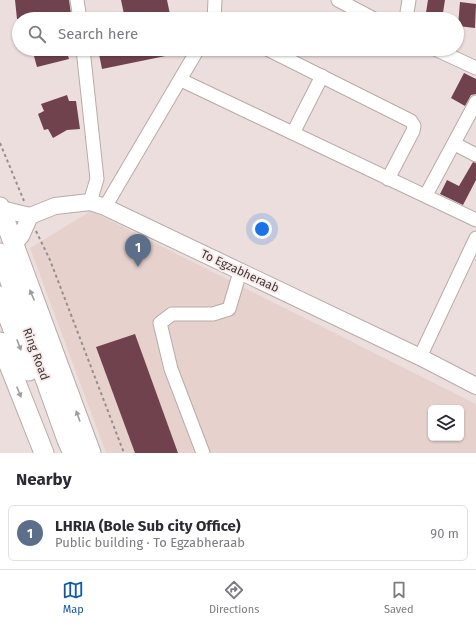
<!DOCTYPE html>
<html lang="en">
<head>
<meta charset="utf-8">
<style>
  body { margin:0; font-family:"Fira Sans",sans-serif; background:#f2f2f3; color:#2b2b33 }
  .controls { position:absolute; right:12px; bottom:12px; display:grid; overflow:hidden; border-radius:6px; box-shadow:0 1px 3px #0004 }
  .controls button { width:36px; height:36px; display:grid; place-items:center; padding:0; border:0; border-bottom:1px solid #e1e1e2; background:#fff; color:#2b2b33; font:20px sans-serif }
  .you { position:absolute; left:262px; top:229px; width:14px; height:14px; margin:-10px; border:3px solid #fff; border-radius:50%; background:#1a73e8; box-shadow:0 0 0 6px #1a73e833 }
  .badge { display:grid; place-items:center; width:26px; height:26px; border-radius:50%; background:#0f5aa9; color:#fff; font-size:13px; font-weight:700 }
  .pin { position:absolute; translate:-50% -33px; filter:drop-shadow(0 1px 2px #0008) }
  .pin::after { content:''; position:absolute; top:21px; width:14px; height:12px; background:inherit; clip-path:polygon(0 0,100% 0,50% 100%) }
  .list { margin:0; padding:0; list-style:none }
  h2 { display:flex; justify-content:space-between; align-items:center; height:52px; margin:0; padding:0 16px; font-size:17px }
  h2 small { font-size:13px; font-weight:400; color:#7c7c81 }
  .list li { display:grid; grid-template-columns:26px 1fr auto; gap:12px; align-items:center; box-sizing:border-box; height:56px; margin:0 8px 8px; padding:0 8px; border:1px solid #e1e1e2; border-radius:6px }
  .list b { display:block; font-size:15px; white-space:nowrap }
  .list p { margin:0; font-size:13px; white-space:nowrap; color:#7c7c81 }
  .list em { font-size:13px; font-style:normal; color:#7c7c81 }
  .icon { flex:none; width:22px; height:22px; fill:none; stroke:currentColor; stroke-width:2; stroke-linecap:round; stroke-linejoin:round }
  .map { position:relative; flex:none; width:476px; height:453px; overflow:hidden }
  .search { position:absolute; background:#fff; box-shadow:0 1px 3px #0004; left:12px; right:12px; top:12px; height:44px; display:flex; align-items:center; gap:10px; box-sizing:border-box; padding:0 14px; border-radius:22px; color:#7c7c81; font-size:15px }
  .sheet { height:116px; background:#fff }
  nav { display:flex; justify-content:space-around; align-items:center; box-sizing:border-box; height:56px; border-top:1px solid #e1e1e2; background:#fff; font-size:11px; color:#7c7c81 }
  nav a { display:grid; justify-items:center; gap:2px }
  nav .on { color:#0f5aa9 }
  .map>svg:first-child { display:block }
  .built { fill:#e6d1cd; fill-rule:evenodd }
  .building { fill:#70424e }
  .lines { fill:none; stroke-linecap:round; stroke-linejoin:round }
  .minor-casing { stroke:#b8aba9; stroke-width:15 }
  .major-casing { stroke:#b8aba9; stroke-width:18 }
  .highway-casing { stroke:#b8aba9; stroke-width:21 }
  .path { stroke:#988e8d; stroke-width:2; stroke-dasharray:3 3; stroke-linecap:butt }
  .minor { stroke:#fff; stroke-width:13 }
  .major { stroke:#fff; stroke-width:16 }
  .highway { stroke:#fff; stroke-width:19 }
  .oneway { fill:#9f9c9c }
  .labels { text-anchor:middle; dominant-baseline:central; stroke-width:4; stroke-linejoin:round; paint-order:stroke }
  .street-label { font-size:12px; fill:#3f3939; stroke:#f9ebe9 }
</style>
</head>
<body>
<div class="map">
<svg width="476" height="453" viewBox="0 0 476 453">
  <rect width="100%" height="100%" fill="#ebdedc"/>
  <path class="built" d="M 91,211 L 476,404 L 476,453 L 106,453 L 30,248 ZM 431,408 L 461,408 L 461,438 L 431,438 Z"/>
  <g class="building">
    <path d="M 15,0 L 69,0 L 71,14 L 58,17 L 59,19 L 17,19 Z"/>
    <path d="M 121,0 L 167,0 L 171,19 L 125,19 Z"/>
    <path d="M 428,0 L 445,0 L 442,19 L 425,19 Z"/>
    <path d="M 460,2 L 476,4 L 475,28 L 458,26 Z"/>
    <path d="M 32,49 L 66,49 L 69,59 L 37,67 Z"/>
    <path d="M 98,49 L 179,49 L 180,53 L 102,69 Z"/>
    <path d="M 464,73 L 476,79 L 476,94 L 471,95 L 465,106 L 451,98 Z"/>
    <path d="M 67,95 L 69,101 L 76,101 L 80,129 L 67,130 L 53,138 L 48,129 L 44,130 L 38,114 L 44,111 L 41,104 Z"/>
    <path d="M 473,162 L 476,163 L 476,180 L 463,205 L 440,194 L 447,180 L 459,186 Z"/>
    <path d="M 135,334 L 178,453 L 135,453 L 96,347 Z"/>
  </g>
  <g class="lines">
    <g class="minor-casing">
      <g id="minor">
        <path d="M 77,0 L 80,19"/>
        <path d="M 338,0 L 374,19"/>
        <path d="M 214,19 L 215,0"/>
        <path d="M 406,19 L 409,0"/>
        <path d="M 83,49 L 97,179 L 90,202"/>
        <path d="M 267,49 L 411,121 L 414,126 L 413,131 L 388,179"/>
        <path d="M 435,49 L 476,68"/>
        <path d="M 181,80 L 476,220"/>
        <path d="M 293,133 L 322,76"/>
        <path d="M 455,144 L 476,155"/>
        <path d="M 426,195 L 476,102"/>
        <path d="M 105,207 L 198,49"/>
        <path d="M 420,357 L 476,238"/>
        <path d="M 203,453 L 171,369 L 160,323 L 172,314 L 213,314 L 229,309 L 240,272"/>
      </g>
    </g>
    <g class="major-casing">
      <g id="major">
        <path d="M 1,209 L 30,216"/>
        <path d="M 13,245 L 21,236 L 30,216 L 55,206 L 90,202 L 105,207 L 420,357 L 476,386"/>
      </g>
    </g>
    <g class="highway-casing">
      <g id="highway">
        <path d="M 0,207 L 91,453"/>
        <path d="M 0,253 L 67,440 L 73,453"/>
        <path d="M 0,296 L 29,371"/>
        <path d="M 0,342 L 44,453"/>
      </g>
    </g>
    <g class="path">
      <path d="M 0,143 L 24,201"/>
      <path d="M 36,231 L 50,260 L 124,453"/>
    </g>
    <use href="#minor" class="minor"/>
    <use href="#major" class="major"/>
    <use href="#highway" class="highway"/>
  </g>
  <defs><path id="oneway-solid" d="M-6-.8H1V-3.2L6.5 0L1 3.2V.8H-6Z"/></defs>
  <g class="oneway">
    <use href="#oneway-solid" transform="translate(32 295) rotate(-113)"/>
    <use href="#oneway-solid" transform="translate(19 345) rotate(69)"/>
    <use href="#oneway-solid" transform="translate(19 392) rotate(68)"/>
    <use href="#oneway-solid" transform="translate(78 416) rotate(-110)"/>
  </g>
  <g class="labels">
    <g class="street-label">
      <text transform="translate(240 271) rotate(25)">To Egzabheraab</text>
      <text transform="translate(36 354) rotate(70)">Ring Road</text>
    </g>
  </g>
</svg>
<div class="controls">
<button><svg class="icon" aria-label="layers" viewBox="0 0 24 24"><path d="M12 4l9 5-9 5-9-5zM3 14l9 5 9-5"/></svg></button>
</div>
<div class="you"></div>
<div class="pin badge" style="left:138px;top:267px;background:#5c6f8a">1</div>
<div class="search"><svg class="icon" aria-label="search" viewBox="0 0 24 24"><circle cx="10" cy="10" r="6"/><path d="M15 15l6 6"/></svg>Search here</div>
</div>
<section class="sheet">
<h2>Nearby<small></small></h2>
<ul class="list">
<li><span class="badge" style="background:#5c6f8a">1</span><div><b>LHRIA (Bole Sub city Office)</b><p>Public building · To Egzabheraab</p></div><em>90 m</em></li>
</ul>
</section>
<nav>
<a class="on"><svg class="icon" aria-label="map" viewBox="0 0 24 24"><path d="M3 6l6-2 6 2 6-2v14l-6 2-6-2-6 2zM9 4v14M15 6v14"/></svg>Map</a>
<a><svg class="icon" aria-label="directions" viewBox="0 0 24 24"><path d="M12 3l9 9-9 9-9-9zM9 14v-3h6M13 9l2 2-2 2"/></svg>Directions</a>
<a><svg class="icon" aria-label="saved" viewBox="0 0 24 24"><path d="M7 4h10v16l-5-4-5 4z"/></svg>Saved</a>
</nav>
</body>
</html>
